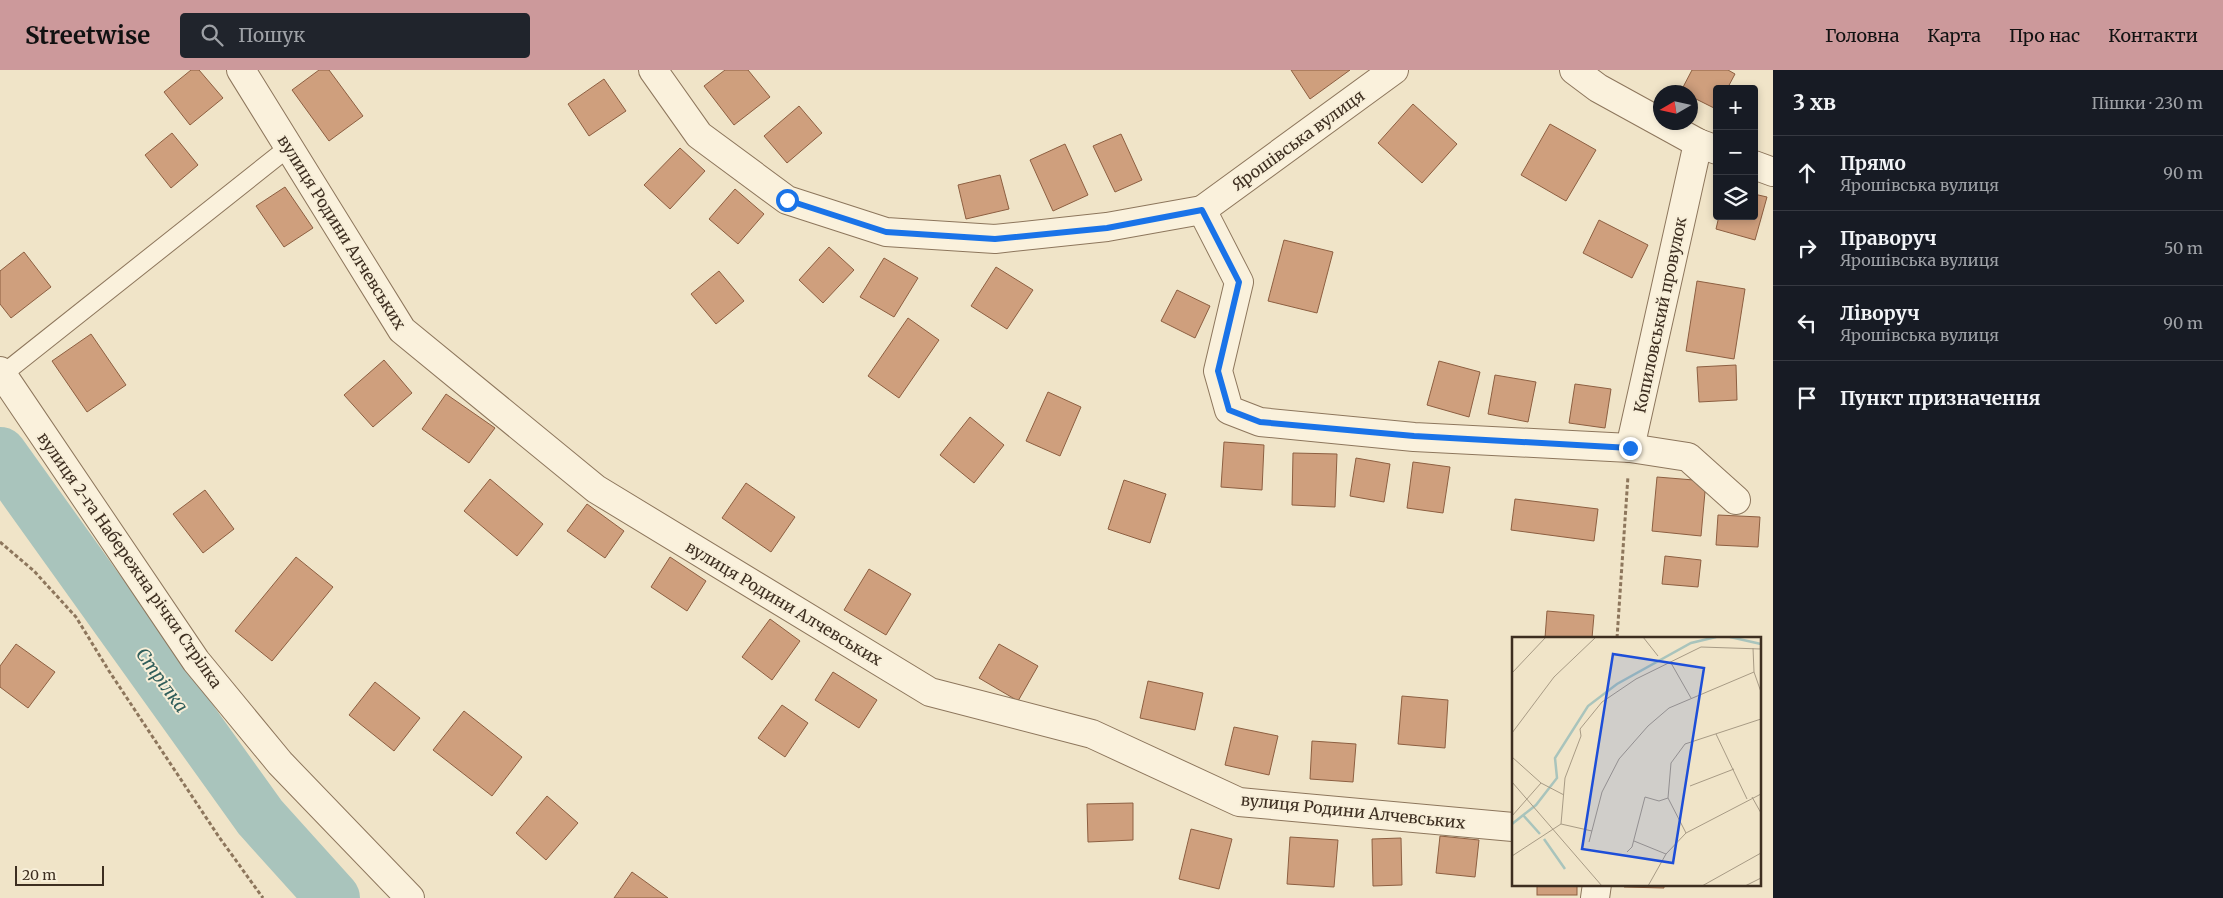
<!DOCTYPE html>
<html lang="uk">
<head>
<meta charset="utf-8">
<style>
  body { margin:0; font-family:Merriweather,serif; background:#20242c; color:#f1f3f6 }
  .controls { position:absolute; right:15px; top:15px; display:grid; overflow:hidden; border-radius:5px; box-shadow:0 2px 8px #0003 }
  .controls button { width:45px; height:45px; display:grid; place-items:center; padding:0; border:0; border-bottom:1px solid #363941; background:#171b24; color:#f1f3f6; font:25px sans-serif }
  .compass { position:absolute; left:1653px; top:15px; width:45px; height:45px; border-radius:50%; background:#171b24; box-shadow:0 2px 8px #0003; rotate:261deg }
  .scale { position:absolute; left:15px; bottom:12px; width:89px; box-sizing:border-box; padding-left:5px; border:2px solid #3d2e20; border-top:0; font-size:14px; line-height:18px; white-space:nowrap; color:#3d2e20; -webkit-text-stroke:4px #f7eed8; paint-order:stroke }
  .stop { position:absolute; width:15px; height:15px; margin:-11px; border:4px solid #1a73e8; border-radius:50%; background:#fff }
  .stop.end { background:#1a73e8; border-color:#fff; box-shadow:0 1px 5px #0008 }
  .list { margin:0; padding:0; list-style:none }
  h2 { display:flex; justify-content:space-between; align-items:center; height:65px; margin:0; padding:0 20px; font-size:21px }
  h2 small { font-size:16px; font-weight:400; color:#9ea1a6 }
  .list li { display:grid; grid-template-columns:32px 1fr auto; gap:15px; align-items:center; box-sizing:border-box; height:75px; padding:0 20px; border-top:1px solid #363941 }
  .list b { display:block; font-size:19px; white-space:nowrap }
  .list p { margin:0; font-size:16px; white-space:nowrap; color:#9ea1a6 }
  .list em { font-size:16px; font-style:normal; color:#9ea1a6 }
  .icon { flex:none; width:28px; height:28px; fill:none; stroke:currentColor; stroke-width:2; stroke-linecap:round; stroke-linejoin:round }
  .map { position:relative; flex:none; width:1773px; height:828px; overflow:hidden }
  header { display:flex; align-items:center; gap:30px; box-sizing:border-box; height:70px; padding:0 25px; background:#cc999b; color:#111 }
  header strong { font-size:24px }
  nav { display:flex; gap:28px; margin-inline-start:auto; font-size:18px }
  .search { width:350px; height:45px; background:#20242c; display:flex; align-items:center; gap:12px; box-sizing:border-box; padding:0 18px; border-radius:5px; color:#9ea1a6; font-size:19px }
  main { display:flex }
  aside { flex:1; background:#171b24 }
  .map>svg:first-child { display:block }
  .lines { fill:none; stroke-linecap:round; stroke-linejoin:round }
  .river { stroke:#a9c4bc; stroke-width:54 }
  .building { fill:#cf9f7d; stroke:#8d5f41 }
  .service-casing { stroke:#8d765c; stroke-width:20 }
  .minor-casing { stroke:#8d765c; stroke-width:30 }
  .path { stroke:#8d765c; stroke-width:3; stroke-dasharray:4 2.5; stroke-linecap:butt }
  .service { stroke:#faf1dc; stroke-width:18 }
  .minor { stroke:#faf1dc; stroke-width:28 }
  .route { stroke:#1a73e8; stroke-width:6 }
  .labels { text-anchor:middle; dominant-baseline:central; stroke-width:4; stroke-linejoin:round; paint-order:stroke }
  .street-label { font-size:16px; fill:#3d2e20; stroke:#f7eed8 }
  .water-label { font-size:18px; font-style:italic; fill:#2f5d5a; stroke:#f7eed8 }
  .inset-river { fill:none; stroke:#a9c4bc; stroke-width:2.5 }
  .inset-road { fill:none; stroke:#a89b85; stroke-width:1 }
  .view { fill:#1d4ed8; fill-opacity:0.15; stroke:#1d4ed8; stroke-width:2.5 }
  .inset-edge { fill:none; stroke:#3d2e20; stroke-width:2.5 }
</style>
</head>
<body>
<header>
<strong>Streetwise</strong>
<div class="search"><svg class="icon" aria-label="search" viewBox="0 0 24 24"><circle cx="10" cy="10" r="6"/><path d="M15 15l6 6"/></svg>Пошук</div>
<nav><a>Головна</a><a>Карта</a><a>Про нас</a><a>Контакти</a></nav>
</header>
<main>
<div class="map">
<svg width="1773" height="828" viewBox="0 0 1773 828">
  <rect width="100%" height="100%" fill="#f0e4c8"/>
  <g class="lines">
    <path class="river" d="M 0,384 L 260,747 L 333,828"/>
  </g>
  <g class="building">
    <path d="M 191,0 L 199,0 L 223,28 L 190,55 L 164,22 Z"/>
    <path d="M 319,0 L 329,0 L 363,46 L 329,71 L 292,20 Z"/>
    <path d="M 725,0 L 748,0 L 770,27 L 734,55 L 704,16 Z"/>
    <path d="M 1291,0 L 1350,0 L 1310,29 Z"/>
    <path d="M 1692,0 L 1728,0 L 1735,4 L 1727,19 L 1717,19 L 1716,39 L 1690,26 L 1690,22 L 1681,21 Z"/>
    <path d="M 604,9 L 626,41 L 589,66 L 568,34 Z"/>
    <path d="M 1413,34 L 1457,74 L 1422,113 L 1378,73 Z"/>
    <path d="M 799,36 L 822,63 L 787,93 L 764,66 Z"/>
    <path d="M 1550,54 L 1596,80 L 1566,131 L 1521,105 Z"/>
    <path d="M 172,63 L 198,95 L 171,118 L 145,85 Z"/>
    <path d="M 1121,64 L 1142,110 L 1115,122 L 1093,76 Z"/>
    <path d="M 1065,74 L 1088,125 L 1053,141 L 1030,90 Z"/>
    <path d="M 680,78 L 705,101 L 670,139 L 644,115 Z"/>
    <path d="M 1000,105 L 1009,139 L 966,149 L 958,115 Z"/>
    <path d="M 285,117 L 313,158 L 284,177 L 256,136 Z"/>
    <path d="M 735,119 L 764,144 L 738,174 L 709,149 Z"/>
    <path d="M 1754,124 L 1767,127 L 1755,170 L 1716,159 L 1719,146 L 1754,146 Z"/>
    <path d="M 1599,150 L 1648,175 L 1632,208 L 1583,183 Z"/>
    <path d="M 1284,170 L 1333,182 L 1317,243 L 1268,231 Z"/>
    <path d="M 829,177 L 854,200 L 823,233 L 799,210 Z"/>
    <path d="M 24,182 L 51,217 L 11,248 L 0,234 L 0,201 Z"/>
    <path d="M 884,188 L 918,208 L 894,247 L 860,227 Z"/>
    <path d="M 996,197 L 1033,220 L 1007,259 L 971,236 Z"/>
    <path d="M 719,201 L 744,231 L 716,254 L 691,224 Z"/>
    <path d="M 1697,211 L 1745,219 L 1734,289 L 1686,281 Z"/>
    <path d="M 1177,220 L 1210,236 L 1195,268 L 1161,251 Z"/>
    <path d="M 908,248 L 939,270 L 899,328 L 868,306 Z"/>
    <path d="M 91,264 L 126,315 L 87,342 L 52,291 Z"/>
    <path d="M 384,290 L 412,323 L 373,357 L 344,325 Z"/>
    <path d="M 1439,291 L 1480,302 L 1469,347 L 1427,335 Z"/>
    <path d="M 1736,295 L 1737,330 L 1699,332 L 1697,297 Z"/>
    <path d="M 1495,305 L 1536,312 L 1528,352 L 1488,344 Z"/>
    <path d="M 1575,314 L 1611,319 L 1605,358 L 1569,353 Z"/>
    <path d="M 1048,322 L 1081,337 L 1060,386 L 1026,371 Z"/>
    <path d="M 446,324 L 495,358 L 469,393 L 422,359 Z"/>
    <path d="M 970,347 L 1004,375 L 974,413 L 940,385 Z"/>
    <path d="M 1224,372 L 1264,375 L 1262,420 L 1221,417 Z"/>
    <path d="M 1293,383 L 1337,384 L 1335,437 L 1292,435 Z"/>
    <path d="M 1356,388 L 1390,394 L 1384,432 L 1350,426 Z"/>
    <path d="M 1413,392 L 1450,397 L 1443,443 L 1407,438 Z"/>
    <path d="M 1657,407 L 1706,411 L 1701,466 L 1652,461 Z"/>
    <path d="M 490,409 L 543,454 L 517,486 L 464,441 Z"/>
    <path d="M 1124,410 L 1166,424 L 1150,473 L 1108,459 Z"/>
    <path d="M 746,413 L 795,447 L 771,482 L 722,448 Z"/>
    <path d="M 205,420 L 234,459 L 203,483 L 173,444 Z"/>
    <path d="M 1515,429 L 1598,439 L 1594,471 L 1511,460 Z"/>
    <path d="M 587,434 L 624,461 L 605,488 L 567,461 Z"/>
    <path d="M 1718,445 L 1760,447 L 1758,477 L 1716,475 Z"/>
    <path d="M 1665,486 L 1701,490 L 1698,517 L 1662,514 Z"/>
    <path d="M 296,487 L 333,517 L 272,591 L 235,561 Z"/>
    <path d="M 670,487 L 706,511 L 687,541 L 651,517 Z"/>
    <path d="M 869,499 L 911,524 L 886,565 L 844,540 Z"/>
    <path d="M 1547,541 L 1594,545 L 1592,568 L 1545,568 Z"/>
    <path d="M 770,549 L 800,571 L 772,610 L 742,587 Z"/>
    <path d="M 16,574 L 55,602 L 28,638 L 0,617 L 0,596 Z"/>
    <path d="M 999,574 L 1038,596 L 1018,631 L 979,608 Z"/>
    <path d="M 833,602 L 877,630 L 859,658 L 815,630 Z"/>
    <path d="M 1148,611 L 1203,623 L 1195,660 L 1140,648 Z"/>
    <path d="M 375,612 L 420,648 L 394,681 L 349,645 Z"/>
    <path d="M 1402,626 L 1448,630 L 1445,678 L 1398,674 Z"/>
    <path d="M 782,635 L 808,653 L 785,687 L 758,668 Z"/>
    <path d="M 464,641 L 522,687 L 492,726 L 433,680 Z"/>
    <path d="M 1234,657 L 1278,666 L 1269,705 L 1225,695 Z"/>
    <path d="M 1312,671 L 1356,674 L 1353,712 L 1310,709 Z"/>
    <path d="M 547,726 L 578,753 L 546,790 L 516,763 Z"/>
    <path d="M 1133,733 L 1133,770 L 1088,772 L 1087,734 Z"/>
    <path d="M 1191,759 L 1232,769 L 1219,819 L 1179,809 Z"/>
    <path d="M 1440,766 L 1479,770 L 1475,807 L 1436,803 Z"/>
    <path d="M 1290,767 L 1338,770 L 1334,817 L 1287,814 Z"/>
    <path d="M 1401,768 L 1402,815 L 1373,816 L 1372,769 Z"/>
    <path d="M 632,802 L 668,828 L 614,828 Z"/>
    <rect x="1537" y="814" width="40" height="11"/>
    <path d="M 1624,814 L 1664,814 L 1664,818 L 1624,817 Z"/>
  </g>
  <g class="lines">
    <g class="service-casing">
      <path id="service" d="M 3,304 L 289,77"/>
    </g>
    <g class="minor-casing">
      <g id="minor">
        <path d="M 241,0 L 402,260 L 596,419 L 930,622 L 1092,664 L 1239,732 L 1513,757"/>
        <path d="M 653,0 L 699,65 L 787,130 L 886,162 L 995,169 L 1107,157 L 1202,140"/>
        <path d="M 1394,0 L 1202,140 L 1239,212 L 1218,301 L 1229,340 L 1260,352 L 1414,367 L 1630,378 L 1688,387 L 1736,430"/>
        <path d="M 1574,0 L 1598,18 L 1698,73 L 1717,80"/>
        <path d="M 1754,95 L 1773,102"/>
        <path d="M 0,301 L 196,591 L 280,693 L 410,828"/>
        <path d="M 1630,378 L 1698,73"/>
        <path d="M 1595,828 L 1597,814"/>
      </g>
    </g>
    <g class="path">
      <path d="M 0,472 L 34,501 L 76,547 L 109,601 L 219,767 L 263,828"/>
      <path d="M 1617,568 L 1628,406"/>
    </g>
    <use href="#service" class="service"/>
    <use href="#minor" class="minor"/>
  </g>
  <g class="lines">
    <path class="route" d="M 787,130 L 886,162 L 995,169 L 1107,158 L 1202,140 L 1239,212 L 1218,301 L 1229,340 L 1260,352 L 1414,366 L 1630,378"/>
  </g>
  <g class="labels">
    <g class="street-label">
      <text transform="translate(1298 70) rotate(-36)">Ярошівська вулиця</text>
      <text transform="translate(342 162) rotate(58)">вулиця Родини Алчевських</text>
      <text transform="translate(1660 245) rotate(-78)">Копиловський провулок</text>
      <text transform="translate(130 490) rotate(55)">вулиця 2-га Набережна річки Стрілка</text>
      <text transform="translate(784 533) rotate(31)">вулиця Родини Алчевських</text>
      <text transform="translate(1353 741) rotate(6)">вулиця Родини Алчевських</text>
    </g>
    <g class="water-label">
      <text transform="translate(162 610) rotate(54)">Стрілка</text>
    </g>
  </g>
  <g transform="translate(1512 567)">
    <rect width="249" height="249" fill="#f0e4c8"/>
    <path class="inset-river" d="M 218,0 L 249,7M 11,178 L 28,197M 0,187 L 24,168 L 45,141 L 43,121 L 76,69 L 105,47 L 179,6 L 204,0M 32,202 L 53,232"/>
    <path class="inset-road" d="M 131,0 L 146,19M 241,11 L 242,35 L 249,55M 159,26 L 179,61M 0,36 L 34,0M 0,96 L 42,40 L 84,0M 204,97 L 235,162M 0,120 L 29,146 L 52,158M 0,145 L 90,249M 178,149 L 222,132M 240,160 L 249,176M 156,161 L 159,126 L 173,107 L 249,82M 0,179 L 29,146M 49,187 L 53,141 L 69,99 L 68,92 L 90,65 L 124,42 L 189,10 L 249,12M 49,187 L 80,194M 122,204 L 154,217M 77,205 L 90,155 L 107,122 L 136,89 L 157,71 L 242,35M 115,215 L 120,210 L 133,160 L 147,164 L 156,161 L 174,196M 0,219 L 49,187M 136,249 L 154,217 L 174,196 L 249,157M 190,249 L 249,216M 233,249 L 249,241"/>
    <path class="view" d="M 101,17 L 192,31 L 161,226 L 70,212 Z"/>
    <rect width="249" height="249" class="inset-edge"/>
  </g>
</svg>
<div class="controls">
<button>+</button>
<button>−</button>
<button><svg class="icon" aria-label="layers" viewBox="0 0 24 24"><path d="M12 4l9 5-9 5-9-5zM3 14l9 5 9-5"/></svg></button>
</div>
<svg class="compass" viewBox="-18 -18 36 36"><path d="M0-13l5 13h-10z" fill="#e53935"/><path d="M0 13l5-13h-10z" fill="#9ea1a6"/></svg>
<div class="scale">20 m</div>
<div class="stop" style="left:787px;top:130px"></div>
<div class="stop end" style="left:1630px;top:378px"></div>
</div>
<aside>
<h2>3 хв<small>Пішки · 230 m</small></h2>
<ul class="list">
<li><svg class="icon" aria-label="ahead" viewBox="0 0 24 24"><path d="M12 20V5M6 11l6-6 6 6"/></svg><div><b>Прямо</b><p>Ярошівська вулиця</p></div><em>90 m</em></li>
<li><svg class="icon" aria-label="right" viewBox="0 0 24 24"><path d="M7 20v-9h11M14 6l5 5-5 5"/></svg><div><b>Праворуч</b><p>Ярошівська вулиця</p></div><em>50 m</em></li>
<li><svg class="icon" aria-label="left" viewBox="0 0 24 24"><path d="M17 20v-9H6M10 6l-5 5 5 5"/></svg><div><b>Ліворуч</b><p>Ярошівська вулиця</p></div><em>90 m</em></li>
<li><svg class="icon" aria-label="arrive" viewBox="0 0 24 24"><path d="M6 21V4h12l-3 4 3 4H6"/></svg><div><b>Пункт призначення</b></div></li>
</ul>
</aside>
</main>
</body>
</html>
